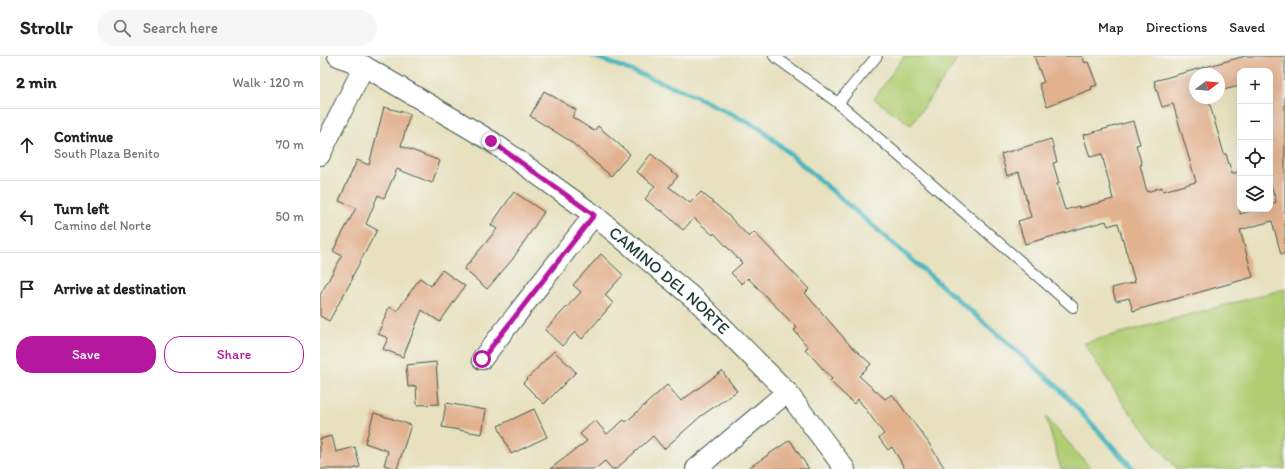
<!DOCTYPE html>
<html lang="en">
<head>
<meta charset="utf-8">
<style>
  body { margin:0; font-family:Itim,sans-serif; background:#f6f6f6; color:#222 }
  .controls { position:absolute; right:12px; top:12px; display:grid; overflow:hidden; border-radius:8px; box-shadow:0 4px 16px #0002 }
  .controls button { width:36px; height:36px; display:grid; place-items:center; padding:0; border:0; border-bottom:1px solid #e0e0e0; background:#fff; color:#222; font:20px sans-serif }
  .compass { position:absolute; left:869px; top:12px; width:36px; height:36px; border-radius:50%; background:#fff; box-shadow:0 4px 16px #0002; rotate:74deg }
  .stop { position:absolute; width:12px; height:12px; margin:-9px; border:3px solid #b5179e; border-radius:50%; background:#fff }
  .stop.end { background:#b5179e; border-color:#fff; box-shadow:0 1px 4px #0008 }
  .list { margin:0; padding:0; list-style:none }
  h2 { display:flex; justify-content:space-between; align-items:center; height:52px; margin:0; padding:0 16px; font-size:17px }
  h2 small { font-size:13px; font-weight:400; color:#767676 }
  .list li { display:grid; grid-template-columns:26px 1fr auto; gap:12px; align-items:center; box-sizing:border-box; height:72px; padding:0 16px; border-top:1px solid #e0e0e0 }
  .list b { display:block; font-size:15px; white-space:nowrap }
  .list p { margin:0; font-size:13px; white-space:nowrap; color:#767676 }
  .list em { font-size:13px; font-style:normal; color:#767676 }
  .actions { display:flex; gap:8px; padding:12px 16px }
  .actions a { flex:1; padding:9px 0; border:1px solid #b5179e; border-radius:16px; text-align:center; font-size:14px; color:#b5179e }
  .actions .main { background:#b5179e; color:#fff }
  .icon { flex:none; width:22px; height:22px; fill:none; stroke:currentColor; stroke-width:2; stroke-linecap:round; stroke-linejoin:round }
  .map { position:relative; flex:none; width:965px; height:413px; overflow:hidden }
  header { display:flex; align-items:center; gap:24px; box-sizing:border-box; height:56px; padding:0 20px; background:#fff; border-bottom:1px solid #e0e0e0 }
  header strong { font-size:19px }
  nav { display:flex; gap:22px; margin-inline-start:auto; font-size:14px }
  .search { width:280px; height:36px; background:#f6f6f6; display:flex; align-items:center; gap:10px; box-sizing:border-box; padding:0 14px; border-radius:22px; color:#767676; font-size:15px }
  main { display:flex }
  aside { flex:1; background:#fff }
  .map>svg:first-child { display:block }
  .green { fill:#b2ce74; stroke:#688654 }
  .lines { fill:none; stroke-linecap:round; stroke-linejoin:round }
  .stream { stroke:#47b6be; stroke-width:5 }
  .building { fill:#e2b18e; fill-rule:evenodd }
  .service-casing { stroke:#3d5649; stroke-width:12 }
  .minor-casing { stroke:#3d5649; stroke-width:22 }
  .service { stroke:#fff; stroke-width:10 }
  .minor { stroke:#fff; stroke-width:20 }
  .route { stroke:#b5179e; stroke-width:5 }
  .labels { text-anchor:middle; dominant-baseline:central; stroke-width:3; stroke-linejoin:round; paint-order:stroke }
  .street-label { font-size:17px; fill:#1f3d34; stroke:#f6f6f2 }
</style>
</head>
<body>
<header>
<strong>Strollr</strong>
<div class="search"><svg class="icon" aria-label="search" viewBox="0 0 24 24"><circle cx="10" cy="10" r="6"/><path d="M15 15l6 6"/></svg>Search here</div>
<nav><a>Map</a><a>Directions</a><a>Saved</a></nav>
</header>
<main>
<aside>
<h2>2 min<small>Walk · 120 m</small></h2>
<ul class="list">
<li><svg class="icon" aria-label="ahead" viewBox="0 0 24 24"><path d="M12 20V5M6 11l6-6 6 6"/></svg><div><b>Continue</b><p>South Plaza Benito</p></div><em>70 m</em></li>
<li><svg class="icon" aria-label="left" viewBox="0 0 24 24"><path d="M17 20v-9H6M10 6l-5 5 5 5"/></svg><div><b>Turn left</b><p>Camino del Norte</p></div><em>50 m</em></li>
<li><svg class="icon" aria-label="arrive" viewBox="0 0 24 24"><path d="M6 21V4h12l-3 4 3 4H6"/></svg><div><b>Arrive at destination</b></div></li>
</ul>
<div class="actions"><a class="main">Save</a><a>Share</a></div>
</aside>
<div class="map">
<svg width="965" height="413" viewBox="0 0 965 413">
  <rect width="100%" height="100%" fill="#f6f6f2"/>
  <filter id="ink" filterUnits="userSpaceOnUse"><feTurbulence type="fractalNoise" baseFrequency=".025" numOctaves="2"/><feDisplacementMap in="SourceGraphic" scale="8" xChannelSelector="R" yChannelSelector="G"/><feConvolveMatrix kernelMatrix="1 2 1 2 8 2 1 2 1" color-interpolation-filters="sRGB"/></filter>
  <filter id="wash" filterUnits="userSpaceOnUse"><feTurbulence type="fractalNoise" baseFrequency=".012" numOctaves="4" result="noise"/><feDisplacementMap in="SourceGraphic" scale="16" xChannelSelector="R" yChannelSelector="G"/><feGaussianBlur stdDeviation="0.9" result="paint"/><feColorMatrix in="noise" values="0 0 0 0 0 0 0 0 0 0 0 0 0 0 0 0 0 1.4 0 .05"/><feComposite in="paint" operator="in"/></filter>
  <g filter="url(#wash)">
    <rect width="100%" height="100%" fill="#e7e1bf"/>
    <g class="green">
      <path d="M 584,0 L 640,0 L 591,69 L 554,43 Z"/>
      <path d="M 965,233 L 965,413 L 857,413 L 804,349 L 764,287 Z"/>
      <path d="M 726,361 L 768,409 L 771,413 L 741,413 Z"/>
    </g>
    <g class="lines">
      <path class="stream" d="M 273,0 L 369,37 L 440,72 L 736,329 L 813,413"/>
    </g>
    <g id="blocks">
      <g class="building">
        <path d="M 714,0 L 762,0 L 765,7 L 768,6 L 777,29 L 771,31 L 772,33 L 727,50 L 719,28 L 724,26 Z"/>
        <path d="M 925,0 L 965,0 L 965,197 L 961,198 L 952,165 L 920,174 L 933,221 L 813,255 L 809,242 L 796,245 L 792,232 L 815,226 L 798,167 L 788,170 L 786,165 L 705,188 L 698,165 L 711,161 L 706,142 L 699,116 L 687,120 L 681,98 L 731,83 L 737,106 L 733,107 L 739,127 L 737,128 L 745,154 L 759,150 L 760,152 L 793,143 L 782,98 L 770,101 L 763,79 L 813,65 L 820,88 L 816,89 L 822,109 L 820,109 L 827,136 L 842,131 L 843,135 L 876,126 L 853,48 L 842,51 L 834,25 ZM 920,15 L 950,15 L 950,125 L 956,146 L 950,148 L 950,153 L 937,153 L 920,158 L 920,115 L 912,118 L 906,98 L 904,98 L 888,42 L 875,42 L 875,18 L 899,18 L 899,35 L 920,30 Z"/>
        <path d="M 224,35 L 256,54 L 252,61 L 274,75 L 278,70 L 310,98 L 291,120 L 250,85 L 210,60 Z"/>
        <path d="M 64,51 L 90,58 L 81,90 L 120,105 L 112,127 L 77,113 L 64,142 L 58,139 L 46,168 L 57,174 L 32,221 L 33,222 L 9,265 L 0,260 L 0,239 L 22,200 L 13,195 L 36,152 L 19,145 L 37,104 L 49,109 Z"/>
        <path d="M 331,98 L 358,120 L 349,131 L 370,147 L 381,136 L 409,160 L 429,181 L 434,176 L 489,233 L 485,237 L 529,288 L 551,308 L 539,320 L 565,343 L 572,338 L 608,386 L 625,413 L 585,413 L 572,391 L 568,394 L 559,382 L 564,378 L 538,343 L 534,348 L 510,325 L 512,323 L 485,293 L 488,291 L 474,274 L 477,272 L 428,222 L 422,228 L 411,217 L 422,207 L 394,177 L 393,179 L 374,162 L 363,174 L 341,154 L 340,155 L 325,143 L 335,130 L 317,116 Z"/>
        <path d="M 194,136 L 224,156 L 192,204 L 167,233 L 144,213 L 177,173 L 171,169 Z"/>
        <path d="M 281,198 L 303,219 L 285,239 L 293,247 L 262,283 L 255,276 L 242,290 L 225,274 L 261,236 L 253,229 Z"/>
        <path d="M 122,214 L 145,230 L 120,266 L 102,254 L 83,301 L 63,293 L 68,282 L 58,278 L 69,251 L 77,255 L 100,222 L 111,230 Z"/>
        <path d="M 234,295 L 256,316 L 224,348 L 203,327 Z"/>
        <path d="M 116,306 L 119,348 L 97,349 L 96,330 L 88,331 L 86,309 Z"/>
        <path d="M 402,315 L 417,335 L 381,360 L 344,393 L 333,380 L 296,413 L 292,413 L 285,405 L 275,413 L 230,413 L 267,385 L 260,378 L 275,364 L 287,378 L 304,364 L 306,366 L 347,329 L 361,345 Z"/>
        <path d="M 126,347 L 166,354 L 162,378 L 122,371 Z"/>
        <path d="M 214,353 L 227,381 L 191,398 L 178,370 Z"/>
        <path d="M 54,357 L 91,369 L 77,413 L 64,409 L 68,395 L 45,387 Z"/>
        <path d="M 12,380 L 16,396 L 35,391 L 40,411 L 33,413 L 0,413 L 0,383 Z"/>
        <path d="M 470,384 L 489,413 L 427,413 Z"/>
      </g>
    </g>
  </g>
  <g filter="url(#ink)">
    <use href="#blocks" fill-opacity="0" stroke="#3d5649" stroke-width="1"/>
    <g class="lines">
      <g class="service-casing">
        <g id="service">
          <path d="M 454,0 L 518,47 L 753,251"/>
          <path d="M 518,47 L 557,0"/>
        </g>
      </g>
      <g class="minor-casing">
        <g id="minor">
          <path id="s1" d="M 18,0 L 44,10 L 171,85 L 274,159 L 378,246 L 467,336 L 525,413"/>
          <path d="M 0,99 L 44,10"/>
          <path d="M 162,303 L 274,159"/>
          <path d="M 376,413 L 467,336"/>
        </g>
      </g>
      <use href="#service" class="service"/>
      <use href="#minor" class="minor"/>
    </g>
  </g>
  <g class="lines" filter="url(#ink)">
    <path class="route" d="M 162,303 L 274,159 L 171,85"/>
  </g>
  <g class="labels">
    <g class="street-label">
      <text stroke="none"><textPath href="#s1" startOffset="402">CAMINO DEL NORTE</textPath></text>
    </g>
  </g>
</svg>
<div class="controls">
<button>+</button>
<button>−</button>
<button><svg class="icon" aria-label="locate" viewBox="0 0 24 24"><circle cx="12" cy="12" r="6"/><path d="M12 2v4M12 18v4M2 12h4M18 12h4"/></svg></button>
<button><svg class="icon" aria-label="layers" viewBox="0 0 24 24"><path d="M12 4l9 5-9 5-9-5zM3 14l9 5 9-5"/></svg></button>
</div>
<svg class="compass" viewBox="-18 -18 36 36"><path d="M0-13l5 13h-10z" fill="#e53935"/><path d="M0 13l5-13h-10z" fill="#767676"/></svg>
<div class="stop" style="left:162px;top:303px"></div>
<div class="stop end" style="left:171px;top:85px"></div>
</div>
</main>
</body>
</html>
